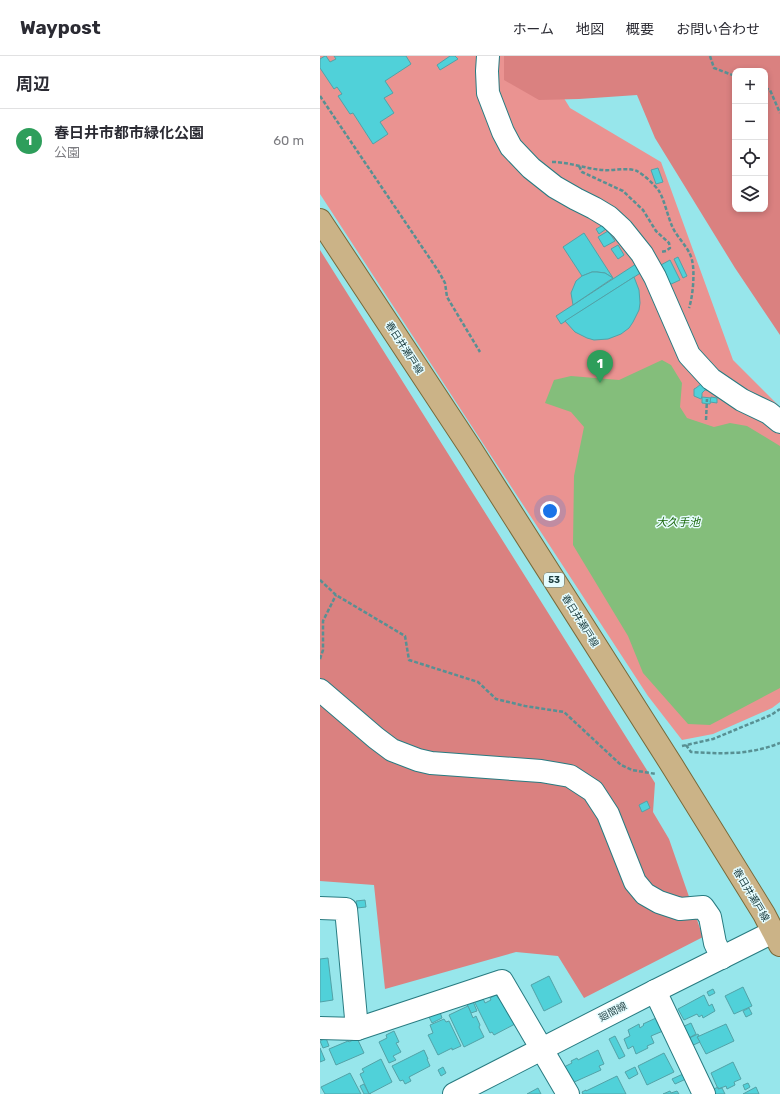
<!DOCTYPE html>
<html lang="ja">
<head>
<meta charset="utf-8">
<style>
  body { margin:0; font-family:Rubik,"Noto Sans JP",sans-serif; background:#f7f7f7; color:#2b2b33 }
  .controls { position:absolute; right:12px; top:12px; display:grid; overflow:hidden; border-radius:8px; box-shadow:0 2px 6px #0003 }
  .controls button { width:36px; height:36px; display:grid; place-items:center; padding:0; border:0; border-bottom:1px solid #e1e1e2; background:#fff; color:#2b2b33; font:20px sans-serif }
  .you { position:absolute; left:230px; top:455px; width:14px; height:14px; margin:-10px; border:3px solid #fff; border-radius:50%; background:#1a73e8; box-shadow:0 0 0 6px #1a73e833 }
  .badge { display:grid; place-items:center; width:26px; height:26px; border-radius:50%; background:#b52335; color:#fff; font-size:13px; font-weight:700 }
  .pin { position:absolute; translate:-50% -33px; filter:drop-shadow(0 1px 2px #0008) }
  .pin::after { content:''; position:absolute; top:21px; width:14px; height:12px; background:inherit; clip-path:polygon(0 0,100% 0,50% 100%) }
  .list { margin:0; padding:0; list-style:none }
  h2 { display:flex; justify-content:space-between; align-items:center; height:52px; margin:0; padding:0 16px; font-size:17px }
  h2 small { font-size:13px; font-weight:400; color:#7c7c81 }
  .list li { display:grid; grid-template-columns:26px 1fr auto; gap:12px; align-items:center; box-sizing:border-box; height:64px; padding:0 16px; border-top:1px solid #e1e1e2 }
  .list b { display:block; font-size:15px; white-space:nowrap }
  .list p { margin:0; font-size:13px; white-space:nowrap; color:#7c7c81 }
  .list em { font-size:13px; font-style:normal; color:#7c7c81 }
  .icon { flex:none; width:22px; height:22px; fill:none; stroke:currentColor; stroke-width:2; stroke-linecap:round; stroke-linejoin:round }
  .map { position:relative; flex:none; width:460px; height:1038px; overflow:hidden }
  header { display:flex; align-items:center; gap:24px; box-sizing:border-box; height:56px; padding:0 20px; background:#fff; border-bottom:1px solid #e1e1e2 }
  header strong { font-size:19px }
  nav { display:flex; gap:22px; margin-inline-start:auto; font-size:14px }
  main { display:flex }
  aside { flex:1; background:#fff }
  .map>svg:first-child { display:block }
  .green { fill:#ea9391 }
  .forest { fill:#da8180; fill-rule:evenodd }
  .water { fill:#84be7b }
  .building { fill:#50d1d9; stroke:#52a2a7 }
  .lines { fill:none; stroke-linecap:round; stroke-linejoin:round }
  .minor-casing { stroke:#287b81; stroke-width:24 }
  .major-casing { stroke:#786a3a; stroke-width:24 }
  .path { stroke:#589093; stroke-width:2.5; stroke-dasharray:4 2; stroke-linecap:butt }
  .minor { stroke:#fff; stroke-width:22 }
  .major { stroke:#cbb387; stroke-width:22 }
  .labels { text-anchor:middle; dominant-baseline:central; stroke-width:3; stroke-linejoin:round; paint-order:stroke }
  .shield { fill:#e6fcfe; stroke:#5a787a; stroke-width:1 }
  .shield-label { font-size:9px; font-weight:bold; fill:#1e3f41 }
  .street-label { font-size:10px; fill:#1e3f41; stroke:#e6fcfe }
  .water-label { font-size:11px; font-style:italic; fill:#196609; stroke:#e6fcfe }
</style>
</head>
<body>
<header>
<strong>Waypost</strong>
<nav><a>ホーム</a><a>地図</a><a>概要</a><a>お問い合わせ</a></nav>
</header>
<main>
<aside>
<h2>周辺<small></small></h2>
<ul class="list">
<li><span class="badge" style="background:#2e9e5b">1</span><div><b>春日井市都市緑化公園</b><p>公園</p></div><em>60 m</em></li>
</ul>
</aside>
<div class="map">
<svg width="460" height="1038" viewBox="0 0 460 1038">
  <rect width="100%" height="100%" fill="#97e6eb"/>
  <path class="green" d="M 0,0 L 218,0 L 250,52 L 341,106 L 413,304 L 460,351 L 460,646 L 452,652 L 393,678 L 362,684 L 328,640 L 0,138 Z"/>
  <g class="forest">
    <path d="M 184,0 L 460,0 L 460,279 L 415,212 L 335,82 L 317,39 L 259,43 L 219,44 L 184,24 ZM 415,15 L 445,15 L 445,153 L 415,153 Z"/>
    <path d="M 0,194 L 335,727 L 333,756 L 349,783 L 383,881 L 264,942 L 238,900 L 196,896 L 65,933 L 54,829 L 0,825 Z"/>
  </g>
  <path class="water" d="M 342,304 L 351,309 L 362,327 L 360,351 L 367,362 L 394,371 L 410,367 L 427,370 L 460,390 L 460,632 L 390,669 L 368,668 L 323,617 L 308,580 L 253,489 L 254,420 L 264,371 L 251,356 L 225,347 L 234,324 L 251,320 L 299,324 Z"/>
  <g class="building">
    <path d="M 5,0 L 6,0 L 10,6 L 16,3 L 14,0 L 86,0 L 91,8 L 65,25 L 73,37 L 64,42 L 74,57 L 60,66 L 68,78 L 53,88 L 33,57 L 30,58 L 18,40 L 22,38 L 17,31 L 14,33 L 0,12 L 0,3 Z"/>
    <path d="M 130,0 L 135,0 L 138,3 L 120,14 L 117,9 Z"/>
    <path d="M 338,112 L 343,126 L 336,128 L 331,114 Z"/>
    <path d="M 283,169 L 286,173 L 279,178 L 276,173 Z"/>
    <path d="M 288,175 L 295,185 L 284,191 L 278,181 Z"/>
    <path d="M 264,177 L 293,222 L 285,217 L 277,216 L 272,216 L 262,220 L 243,191 Z"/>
    <path d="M 298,189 L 304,199 L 298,203 L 291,193 Z"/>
    <path d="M 358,201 L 367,220 L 363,222 L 354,203 Z"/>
    <path d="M 350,204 L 360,224 L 349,229 L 339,210 Z"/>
    <path d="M 316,208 L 322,216 L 241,268 L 236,260 Z"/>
    <path d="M 272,216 L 277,216 L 285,217 L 293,222 L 253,249 L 251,237 L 256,225 L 262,220 Z"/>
    <path d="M 314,221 L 319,234 L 320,247 L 319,254 L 313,266 L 309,272 L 301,278 L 288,283 L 274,284 L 267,282 L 255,276 L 245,265 Z"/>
    <path d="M 381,328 L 387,332 L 387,334 L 385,334 L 382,337 L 382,340 L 381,343 L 374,340 L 374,333 L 376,332 Z"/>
    <path d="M 382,341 L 391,342 L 390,348 L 382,347 Z"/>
    <path d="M 391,341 L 397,342 L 397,347 L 390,346 Z"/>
    <path d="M 327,745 L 330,752 L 322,756 L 319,749 Z"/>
    <path d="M 45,844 L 46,851 L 37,852 L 36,845 Z"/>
    <path d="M 8,902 L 13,944 L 0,946 L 0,903 Z"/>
    <path d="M 229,920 L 242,946 L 224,955 L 211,929 Z"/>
    <path d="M 423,931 L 432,950 L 414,958 L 405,940 Z"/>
    <path d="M 393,933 L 395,937 L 389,940 L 387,936 Z"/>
    <path d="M 176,939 L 180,944 L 185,942 L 195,968 L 174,979 L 172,976 L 170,977 L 154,945 L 162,940 L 165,947 L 171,944 L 170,942 Z"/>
    <path d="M 384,939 L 389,950 L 392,948 L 395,955 L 383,962 L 382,959 L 379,961 L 377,958 L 364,964 L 358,953 Z"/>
    <path d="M 152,943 L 157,955 L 151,957 L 146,946 Z"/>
    <path d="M 148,950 L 153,962 L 156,960 L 160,969 L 159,971 L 164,981 L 144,991 L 129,959 Z"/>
    <path d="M 429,952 L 432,958 L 426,961 L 423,955 Z"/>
    <path d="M 120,956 L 122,962 L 112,967 L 109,961 Z"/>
    <path d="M 336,962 L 343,975 L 331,980 L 334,987 L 327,990 L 328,992 L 316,998 L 313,990 L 308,993 L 304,983 L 310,980 L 308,974 L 319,968 L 320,972 L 324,969 L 323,968 Z"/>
    <path d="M 124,963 L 126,966 L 129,965 L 141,990 L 132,994 L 132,992 L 118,999 L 108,979 L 113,977 L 110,969 Z"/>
    <path d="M 371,967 L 376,978 L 365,984 L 360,972 Z"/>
    <path d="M 406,968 L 414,985 L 386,998 L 377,981 Z"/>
    <path d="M 74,975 L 79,986 L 76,987 L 81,996 L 73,1000 L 76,1004 L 69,1007 L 59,986 L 67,982 L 66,979 Z"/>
    <path d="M 378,978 L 379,980 L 377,981 L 380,986 L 369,991 L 365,984 Z"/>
    <path d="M 295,980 L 305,1000 L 299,1003 L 289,983 Z"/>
    <path d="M 6,982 L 9,990 L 3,992 L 0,985 Z"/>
    <path d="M 37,982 L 44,997 L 16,1009 L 9,993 L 28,985 L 29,986 Z"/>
    <path d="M 0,992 L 5,1004 L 0,1006 Z"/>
    <path d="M 104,994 L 108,1003 L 107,1003 L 110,1010 L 89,1021 L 91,1025 L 85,1028 L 83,1024 L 80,1025 L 72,1010 Z"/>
    <path d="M 278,994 L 284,1008 L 279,1010 L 281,1014 L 252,1027 L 244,1011 L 252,1007 L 251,1005 L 257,1002 L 258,1004 Z"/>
    <path d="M 344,997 L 354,1016 L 327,1029 L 318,1010 Z"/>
    <path d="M 61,1003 L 72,1026 L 49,1038 L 40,1018 L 44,1016 L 42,1013 Z"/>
    <path d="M 413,1006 L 421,1023 L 414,1026 L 415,1029 L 407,1033 L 406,1030 L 398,1033 L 391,1017 Z"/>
    <path d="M 123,1011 L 126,1017 L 121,1020 L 118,1014 Z"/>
    <path d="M 315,1011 L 318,1018 L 309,1023 L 305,1016 Z"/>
    <path d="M 30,1017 L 41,1038 L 5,1038 L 1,1031 Z"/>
    <path d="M 363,1018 L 366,1023 L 355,1028 L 352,1023 Z"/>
    <path d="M 297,1020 L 306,1038 L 262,1038 L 263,1038 L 262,1036 L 266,1034 L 266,1035 Z"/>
    <path d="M 428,1027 L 430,1031 L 425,1034 L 423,1029 Z"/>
    <path d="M 44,1028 L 49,1038 L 50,1037 L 51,1038 L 44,1038 L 40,1030 Z"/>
    <path d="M 398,1031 L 398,1033 L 402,1032 L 405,1038 L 391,1038 L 390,1035 Z"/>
    <path d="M 436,1031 L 439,1038 L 423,1038 Z"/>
    <path d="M 218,1032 L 221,1038 L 207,1038 Z"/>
    <path d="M 350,1035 L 351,1037 L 357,1035 L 359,1038 L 343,1038 Z"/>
  </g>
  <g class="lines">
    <g class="minor-casing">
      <g id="minor">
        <path d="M 168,0 L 167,15 L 168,37 L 183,76 L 191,91 L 211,112 L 235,131 L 256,143 L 274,152 L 289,161 L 302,173 L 322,198 L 335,221 L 369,299 L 391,323 L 422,344 L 449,357 L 460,366"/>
        <path d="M 0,634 L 56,682 L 72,694 L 98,704 L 111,707 L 221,715 L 250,720 L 273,735 L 288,758 L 315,826 L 325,838 L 339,846 L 360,853 L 383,851 L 390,861 L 395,887 L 402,902"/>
        <path d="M 0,852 L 26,853 L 37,973"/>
        <path d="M 335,935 L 384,1038"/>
        <path d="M 0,972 L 37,973 L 182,925 L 248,1038"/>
        <path d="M 134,1038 L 335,935 L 453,876"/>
      </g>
    </g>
    <g class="major-casing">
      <path id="major" d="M 0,164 L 151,393 L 353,711 L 444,858 L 460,889"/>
    </g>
    <g class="path">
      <path d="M 390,0 L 394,12 L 415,20"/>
      <path d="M 445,32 L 450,34 L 460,57"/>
      <path d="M 0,40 L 119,216 L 125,227 L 127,241 L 160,296"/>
      <path d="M 232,106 C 250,106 266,113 283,114 C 294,115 307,111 317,115 C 323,118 335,129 339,135 C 344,143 348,161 352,170 C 357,182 369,191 372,204 C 375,216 373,240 369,252"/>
      <path d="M 259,110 L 262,116 L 303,135 L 323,154 L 336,175 L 349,187 L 350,192 L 346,195 L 341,196"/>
      <path d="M 386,364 L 387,343"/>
      <path d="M 0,524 L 16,539 L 85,580 L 89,604 L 158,626 L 176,643 L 205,650 L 244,656 L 301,709 L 312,714 L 336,718"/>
      <path d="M 0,603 L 3,594 L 3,565 L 16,539"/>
      <path d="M 366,689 L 371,696 C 403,698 429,699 460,687"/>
      <path d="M 362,690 L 393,683 L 451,659 L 460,653"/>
    </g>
    <use href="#minor" class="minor"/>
    <use href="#major" class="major"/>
  </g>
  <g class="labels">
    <rect class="shield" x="224" y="517" width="20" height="14" rx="3"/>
    <g class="shield-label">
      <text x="234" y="524">53</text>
    </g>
    <g class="street-label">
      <text transform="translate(84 292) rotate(57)">春日井瀬戸線</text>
      <text transform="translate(260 565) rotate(58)">春日井瀬戸線</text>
      <text transform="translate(431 839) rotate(59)">春日井瀬戸線</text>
      <text transform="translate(293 956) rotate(-27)">廻間線</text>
    </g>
    <g class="water-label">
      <text x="358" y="466">大久手池</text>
    </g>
  </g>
</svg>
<div class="controls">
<button>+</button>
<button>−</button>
<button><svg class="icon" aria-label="locate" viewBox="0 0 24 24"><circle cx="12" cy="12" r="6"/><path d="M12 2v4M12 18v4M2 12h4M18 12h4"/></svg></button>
<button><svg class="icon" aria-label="layers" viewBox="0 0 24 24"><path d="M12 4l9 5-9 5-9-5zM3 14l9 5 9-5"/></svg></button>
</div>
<div class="you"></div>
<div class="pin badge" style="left:280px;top:327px;background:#2e9e5b">1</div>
</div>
</main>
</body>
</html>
